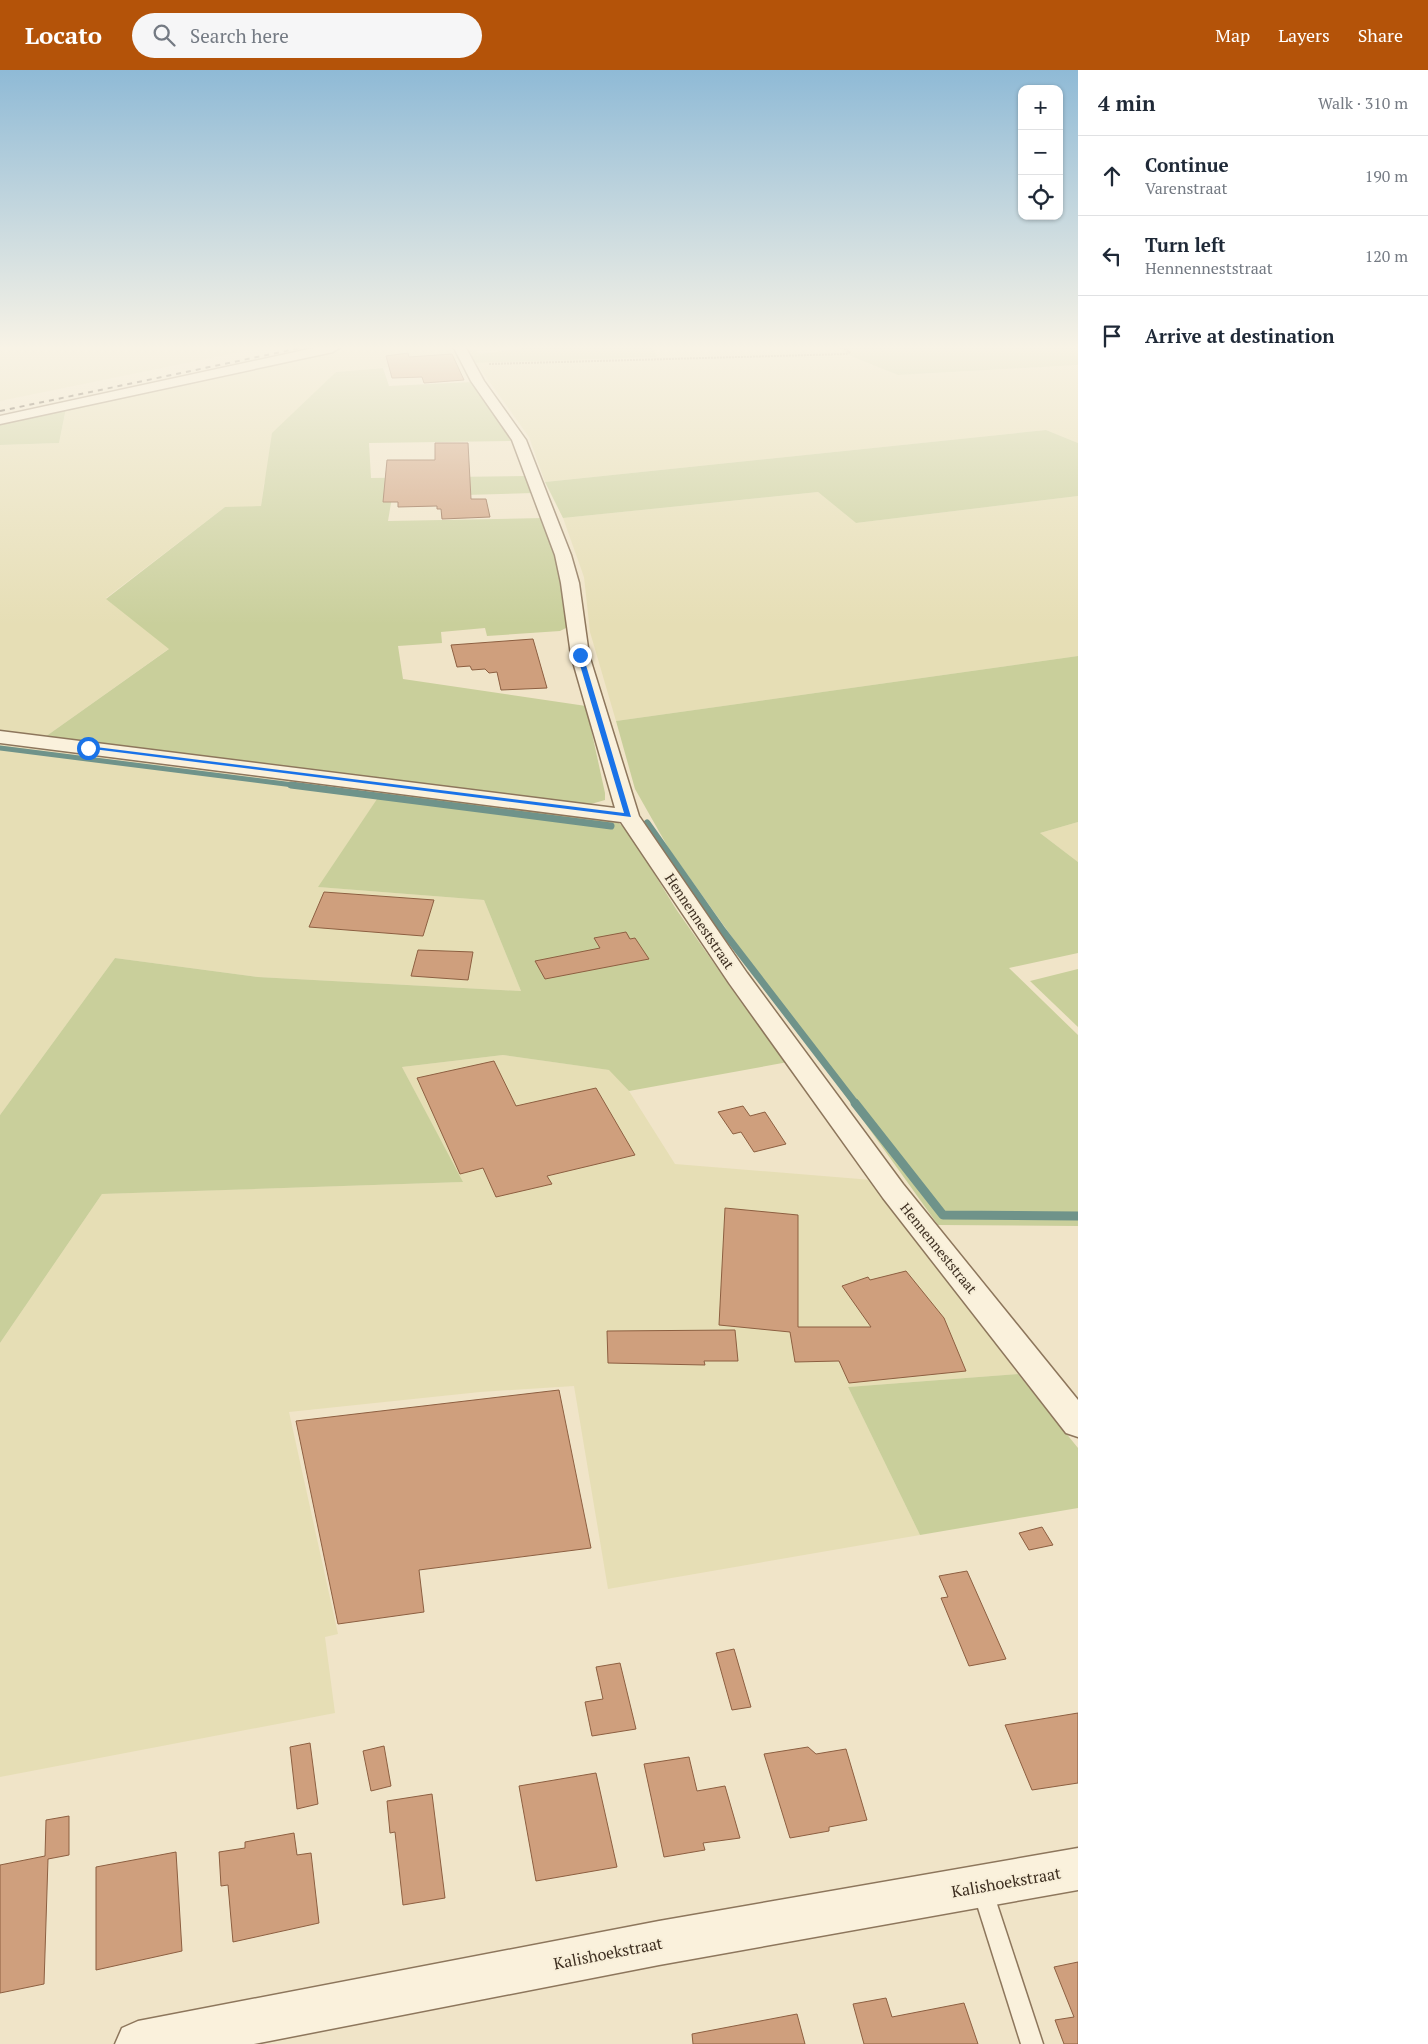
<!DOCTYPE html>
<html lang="en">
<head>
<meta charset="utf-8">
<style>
  body { margin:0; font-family:"PT Serif",serif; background:#f6f6f7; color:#1f2937 }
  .controls { position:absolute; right:15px; top:15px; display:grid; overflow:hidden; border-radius:10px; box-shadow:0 1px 4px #0004 }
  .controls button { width:45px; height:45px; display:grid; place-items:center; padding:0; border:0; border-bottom:1px solid #e0e1e3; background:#fff; color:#1f2937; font:25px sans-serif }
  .stop { position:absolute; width:15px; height:15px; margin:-11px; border:4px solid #1a73e8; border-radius:50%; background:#fff }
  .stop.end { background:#1a73e8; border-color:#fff; box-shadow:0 1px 5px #0008 }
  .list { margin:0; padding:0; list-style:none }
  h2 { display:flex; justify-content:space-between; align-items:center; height:65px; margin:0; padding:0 20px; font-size:21px }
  h2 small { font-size:16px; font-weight:400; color:#747a83 }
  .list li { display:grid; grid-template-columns:32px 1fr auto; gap:15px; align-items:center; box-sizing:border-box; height:80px; padding:0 20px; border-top:1px solid #e0e1e3 }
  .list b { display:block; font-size:19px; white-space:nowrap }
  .list p { margin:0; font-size:16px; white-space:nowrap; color:#747a83 }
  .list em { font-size:16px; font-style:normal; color:#747a83 }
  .icon { flex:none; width:28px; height:28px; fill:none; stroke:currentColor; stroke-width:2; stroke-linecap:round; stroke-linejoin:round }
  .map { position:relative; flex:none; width:1078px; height:1974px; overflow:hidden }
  header { display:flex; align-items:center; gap:30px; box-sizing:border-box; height:70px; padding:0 25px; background:#b45309; color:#fff }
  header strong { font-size:24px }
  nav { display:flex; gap:28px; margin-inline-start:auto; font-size:18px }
  .search { width:350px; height:45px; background:#f6f6f7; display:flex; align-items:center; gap:12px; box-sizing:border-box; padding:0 18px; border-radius:28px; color:#747a83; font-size:19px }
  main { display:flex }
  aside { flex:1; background:#fff }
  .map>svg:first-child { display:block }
  .farmland { fill:#e6deb5 }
  .green { fill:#c9cf9b }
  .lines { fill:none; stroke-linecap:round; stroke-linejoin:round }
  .stream-far2 { stroke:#6f938a; stroke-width:5 }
  .stream-far1 { stroke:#6f938a; stroke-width:7 }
  .stream { stroke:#6f938a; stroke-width:9 }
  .building { fill:#cf9f7d; stroke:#8d5f41 }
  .service-casing { stroke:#8d765c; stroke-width:3 }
  .minor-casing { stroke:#8d765c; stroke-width:3 }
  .path { stroke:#8d765c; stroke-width:2; stroke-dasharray:2 1; stroke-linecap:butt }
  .service { fill:#faf1dc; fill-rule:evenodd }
  .minor { fill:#faf1dc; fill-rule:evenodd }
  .rail { stroke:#3d2e20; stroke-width:2; stroke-dasharray:5 5; stroke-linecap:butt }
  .route { fill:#1a73e8 }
  .labels { text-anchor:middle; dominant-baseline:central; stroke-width:4; stroke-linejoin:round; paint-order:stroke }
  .street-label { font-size:14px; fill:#3d2e20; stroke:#f7eed8 }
  .near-street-label { font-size:16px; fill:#3d2e20; stroke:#f7eed8 }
</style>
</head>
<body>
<header>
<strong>Locato</strong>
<div class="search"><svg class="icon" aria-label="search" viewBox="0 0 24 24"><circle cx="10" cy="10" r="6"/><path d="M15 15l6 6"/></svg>Search here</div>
<nav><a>Map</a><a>Layers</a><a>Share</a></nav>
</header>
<main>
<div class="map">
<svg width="1078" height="1974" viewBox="0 0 1078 1974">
  <rect width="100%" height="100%" fill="#f0e4c8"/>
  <g class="farmland">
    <path d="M 0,278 L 260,278 L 0,331 Z"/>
    <path d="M 340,278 L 455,278 L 461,289 L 413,291 L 413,295 L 336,302 L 320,319 L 264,413 L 261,437 L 225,437 L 106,528 L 170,578 L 45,667 L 0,661 L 0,375 L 59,373 L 66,338 Z"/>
    <path d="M 653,278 L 838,278 L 853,287 L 898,305 L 1078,295 L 1078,373 L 1046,360 L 545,412 L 529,367 L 476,293 L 657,287 Z"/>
    <path d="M 818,422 L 856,453 L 1078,426 L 1078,586 L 616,651 L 590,562 L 584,507 L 563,448 Z"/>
    <path d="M 0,675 L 381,723 L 319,817 L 484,830 L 521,921 L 258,907 L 115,888 L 0,1045 Z"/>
    <path d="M 1078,752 L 1078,792 L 1040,763 Z"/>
    <path d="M 503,985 L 610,1000 L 629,1021 L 675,1094 L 872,1110 L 1018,1304 L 848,1317 L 920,1465 L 608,1519 L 574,1316 L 480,1322 L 289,1342 L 338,1564 L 325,1567 L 335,1643 L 0,1707 L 0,1273 L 102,1124 L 462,1112 L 402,997 Z"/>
  </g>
  <g class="green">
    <path d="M 524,278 L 653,278 L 657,287 L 476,293 L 468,280 L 476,280 L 480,284 Z"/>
    <path d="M 838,278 L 1078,278 L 1078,295 L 898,305 L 853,287 Z"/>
    <path d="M 383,298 L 389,316 L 472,312 L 499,348 L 511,371 L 369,373 L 371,408 L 526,406 L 533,423 L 392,427 L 388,451 L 544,448 L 556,483 L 568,557 L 560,561 L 487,566 L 485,558 L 441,562 L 442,573 L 398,576 L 403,609 L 586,636 L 605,723 L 605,730 L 591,734 L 576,733 L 45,667 L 169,579 L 106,529 L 225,437 L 261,436 L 272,363 L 336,302 Z"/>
    <path d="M 66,338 L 59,373 L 0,375 L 0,352 Z"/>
    <path d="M 1046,360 L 1078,373 L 1078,426 L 856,453 L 818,422 L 563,448 L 545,412 Z"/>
    <path d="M 1078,586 L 1078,752 L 1040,763 L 1078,792 L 1078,883 L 1009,898 L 1078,965 L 1078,1156 L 938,1155 L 669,779 L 635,719 L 616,651 Z"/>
    <path d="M 381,723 L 604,748 L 617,752 L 626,758 L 676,839 L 741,932 L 788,992 L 629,1021 L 609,1000 L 503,985 L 402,997 L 463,1112 L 102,1124 L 0,1273 L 0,1045 L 115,888 L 258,907 L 521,921 L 484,830 L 318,817 Z"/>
    <path d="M 1078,899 L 1078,957 L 1030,911 Z"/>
    <path d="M 1018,1304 L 1078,1378 L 1078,1438 L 920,1465 L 848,1317 Z"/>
  </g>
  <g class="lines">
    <path class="stream-far2" d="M 0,678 L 301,716"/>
    <g class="stream-far1">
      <path d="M 291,715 L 611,756"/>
      <path d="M 647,753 L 723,861 L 856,1034"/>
    </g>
    <path class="stream" d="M 855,1033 L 943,1145 L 1078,1146"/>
  </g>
  <g class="building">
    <path d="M 408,283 L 409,287 L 452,284 L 464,310 L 424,313 L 422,307 L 392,308 L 386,286 Z"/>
    <path d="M 435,373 L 468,373 L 471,429 L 486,429 L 490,447 L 442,449 L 441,439 L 437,439 L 437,436 L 398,437 L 398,432 L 383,432 L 387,390 L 435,390 Z"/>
    <path d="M 533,569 L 547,618 L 501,620 L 497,602 L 489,603 L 485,599 L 472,600 L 470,596 L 457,597 L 451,575 Z"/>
    <path d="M 324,822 L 434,830 L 423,866 L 309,857 Z"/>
    <path d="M 626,862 L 630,869 L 635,868 L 649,889 L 545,909 L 535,891 L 600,878 L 594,868 Z"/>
    <path d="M 418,880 L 473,882 L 468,910 L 411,906 Z"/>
    <path d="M 494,991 L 516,1036 L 596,1018 L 635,1085 L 547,1106 L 552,1114 L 496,1127 L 483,1098 L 460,1104 L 417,1008 Z"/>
    <path d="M 743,1036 L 750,1046 L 765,1042 L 786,1074 L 754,1082 L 741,1062 L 733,1064 L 718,1042 Z"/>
    <path d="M 725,1138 L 798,1145 L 798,1257 L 871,1257 L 842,1216 L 868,1207 L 870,1210 L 906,1201 L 944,1248 L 966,1301 L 849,1313 L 839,1291 L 795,1292 L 790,1262 L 719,1255 Z"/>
    <path d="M 735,1260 L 738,1291 L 704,1291 L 705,1295 L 608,1293 L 607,1261 Z"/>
    <path d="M 559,1320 L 591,1478 L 419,1500 L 424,1542 L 338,1554 L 296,1351 Z"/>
    <path d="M 1042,1457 L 1053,1475 L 1029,1480 L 1019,1463 Z"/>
    <path d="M 967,1501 L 1006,1589 L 969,1596 L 941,1528 L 948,1527 L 939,1506 Z"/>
    <path d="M 734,1579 L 751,1637 L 732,1640 L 716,1583 Z"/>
    <path d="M 620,1593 L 636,1659 L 592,1666 L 585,1632 L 603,1629 L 596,1597 Z"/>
    <path d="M 1078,1643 L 1078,1713 L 1032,1720 L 1005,1655 Z"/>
    <path d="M 310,1673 L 318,1734 L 297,1739 L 290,1677 Z"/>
    <path d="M 384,1676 L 391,1716 L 371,1721 L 363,1681 Z"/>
    <path d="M 808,1677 L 816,1684 L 846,1679 L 867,1750 L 829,1757 L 829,1761 L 790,1768 L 764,1684 Z"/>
    <path d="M 689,1687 L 697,1721 L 725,1716 L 740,1768 L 703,1773 L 705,1780 L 664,1787 L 644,1694 Z"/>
    <path d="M 596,1703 L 617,1797 L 536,1811 L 519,1716 Z"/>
    <path d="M 432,1724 L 445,1828 L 403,1835 L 395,1762 L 390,1763 L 387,1731 Z"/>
    <path d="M 69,1746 L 69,1785 L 48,1789 L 44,1914 L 0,1923 L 0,1795 L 45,1786 L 46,1750 Z"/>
    <path d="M 294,1763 L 297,1785 L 311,1783 L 319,1853 L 233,1872 L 228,1815 L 221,1816 L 219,1782 L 245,1778 L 245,1772 Z"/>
    <path d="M 176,1782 L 182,1881 L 96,1900 L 96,1797 Z"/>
    <path d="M 1078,1892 L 1078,1974 L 1064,1974 L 1055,1950 L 1074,1947 L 1054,1897 Z"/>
    <path d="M 886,1928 L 892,1947 L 964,1933 L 978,1974 L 864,1974 L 853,1934 Z"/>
    <path d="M 797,1944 L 805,1974 L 693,1974 L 692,1964 Z"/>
  </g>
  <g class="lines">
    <g class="service-casing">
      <path id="service" d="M 983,1812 L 990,1815 L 993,1822 L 1043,1974 L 1021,1974 L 973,1822 L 976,1815 Z"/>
    </g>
    <g class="minor-casing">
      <g id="minor">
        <path d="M 314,278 L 339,278 L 333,282 L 0,354 L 0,346 Z"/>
        <path d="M 454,278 L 466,278 L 484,311 L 526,370 L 571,485 L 579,513 L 589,585 L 639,746 L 747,903 L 903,1114 L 1078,1330 L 1078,1367 L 1066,1363 L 883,1128 L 729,913 L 621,752 L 0,673 L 0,661 L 615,738 L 571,585 L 561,513 L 555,485 L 512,370 L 471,311 Z"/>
        <path d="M 1078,1778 L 1078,1820 L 659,1895 L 254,1974 L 115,1974 L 122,1958 L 138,1951 L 659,1851 Z"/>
      </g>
    </g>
    <path class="path" d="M 489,294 L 846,284 L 850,282 L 843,278"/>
    <use href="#service" class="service"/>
    <use href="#minor" class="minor"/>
    <path class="rail" d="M 0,341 L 300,278"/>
  </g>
  <linearGradient id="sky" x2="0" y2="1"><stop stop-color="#8fbad6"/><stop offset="0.5" stop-color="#f8f3e6"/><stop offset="1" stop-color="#f8f3e6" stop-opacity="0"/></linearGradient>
  <rect width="1078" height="555" fill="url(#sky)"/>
  <path class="route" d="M 580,583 L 583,585 L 631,747 L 85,678 L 88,676 L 624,743 L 577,585 Z"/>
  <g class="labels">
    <g class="street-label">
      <text transform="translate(700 851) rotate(56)">Hennenneststraat</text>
      <text transform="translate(939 1178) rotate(51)">Hennenneststraat</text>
    </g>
    <g class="near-street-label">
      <text transform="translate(1006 1812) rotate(-10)">Kalishoekstraat</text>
      <text transform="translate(608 1883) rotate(-11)">Kalishoekstraat</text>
    </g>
  </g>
</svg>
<div class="controls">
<button>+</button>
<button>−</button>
<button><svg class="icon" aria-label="locate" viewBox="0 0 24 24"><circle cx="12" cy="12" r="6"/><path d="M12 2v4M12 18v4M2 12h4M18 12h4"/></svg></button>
</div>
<div class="stop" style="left:88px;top:678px"></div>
<div class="stop end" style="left:580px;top:585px"></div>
</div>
<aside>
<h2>4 min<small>Walk · 310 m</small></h2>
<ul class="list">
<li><svg class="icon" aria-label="ahead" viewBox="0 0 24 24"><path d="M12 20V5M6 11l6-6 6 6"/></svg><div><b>Continue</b><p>Varenstraat</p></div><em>190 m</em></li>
<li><svg class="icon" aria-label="left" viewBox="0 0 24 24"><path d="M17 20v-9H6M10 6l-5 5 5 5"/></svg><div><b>Turn left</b><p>Hennenneststraat</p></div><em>120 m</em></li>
<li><svg class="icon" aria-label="arrive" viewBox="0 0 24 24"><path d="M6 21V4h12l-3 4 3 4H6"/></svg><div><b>Arrive at destination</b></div></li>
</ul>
</aside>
</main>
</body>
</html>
